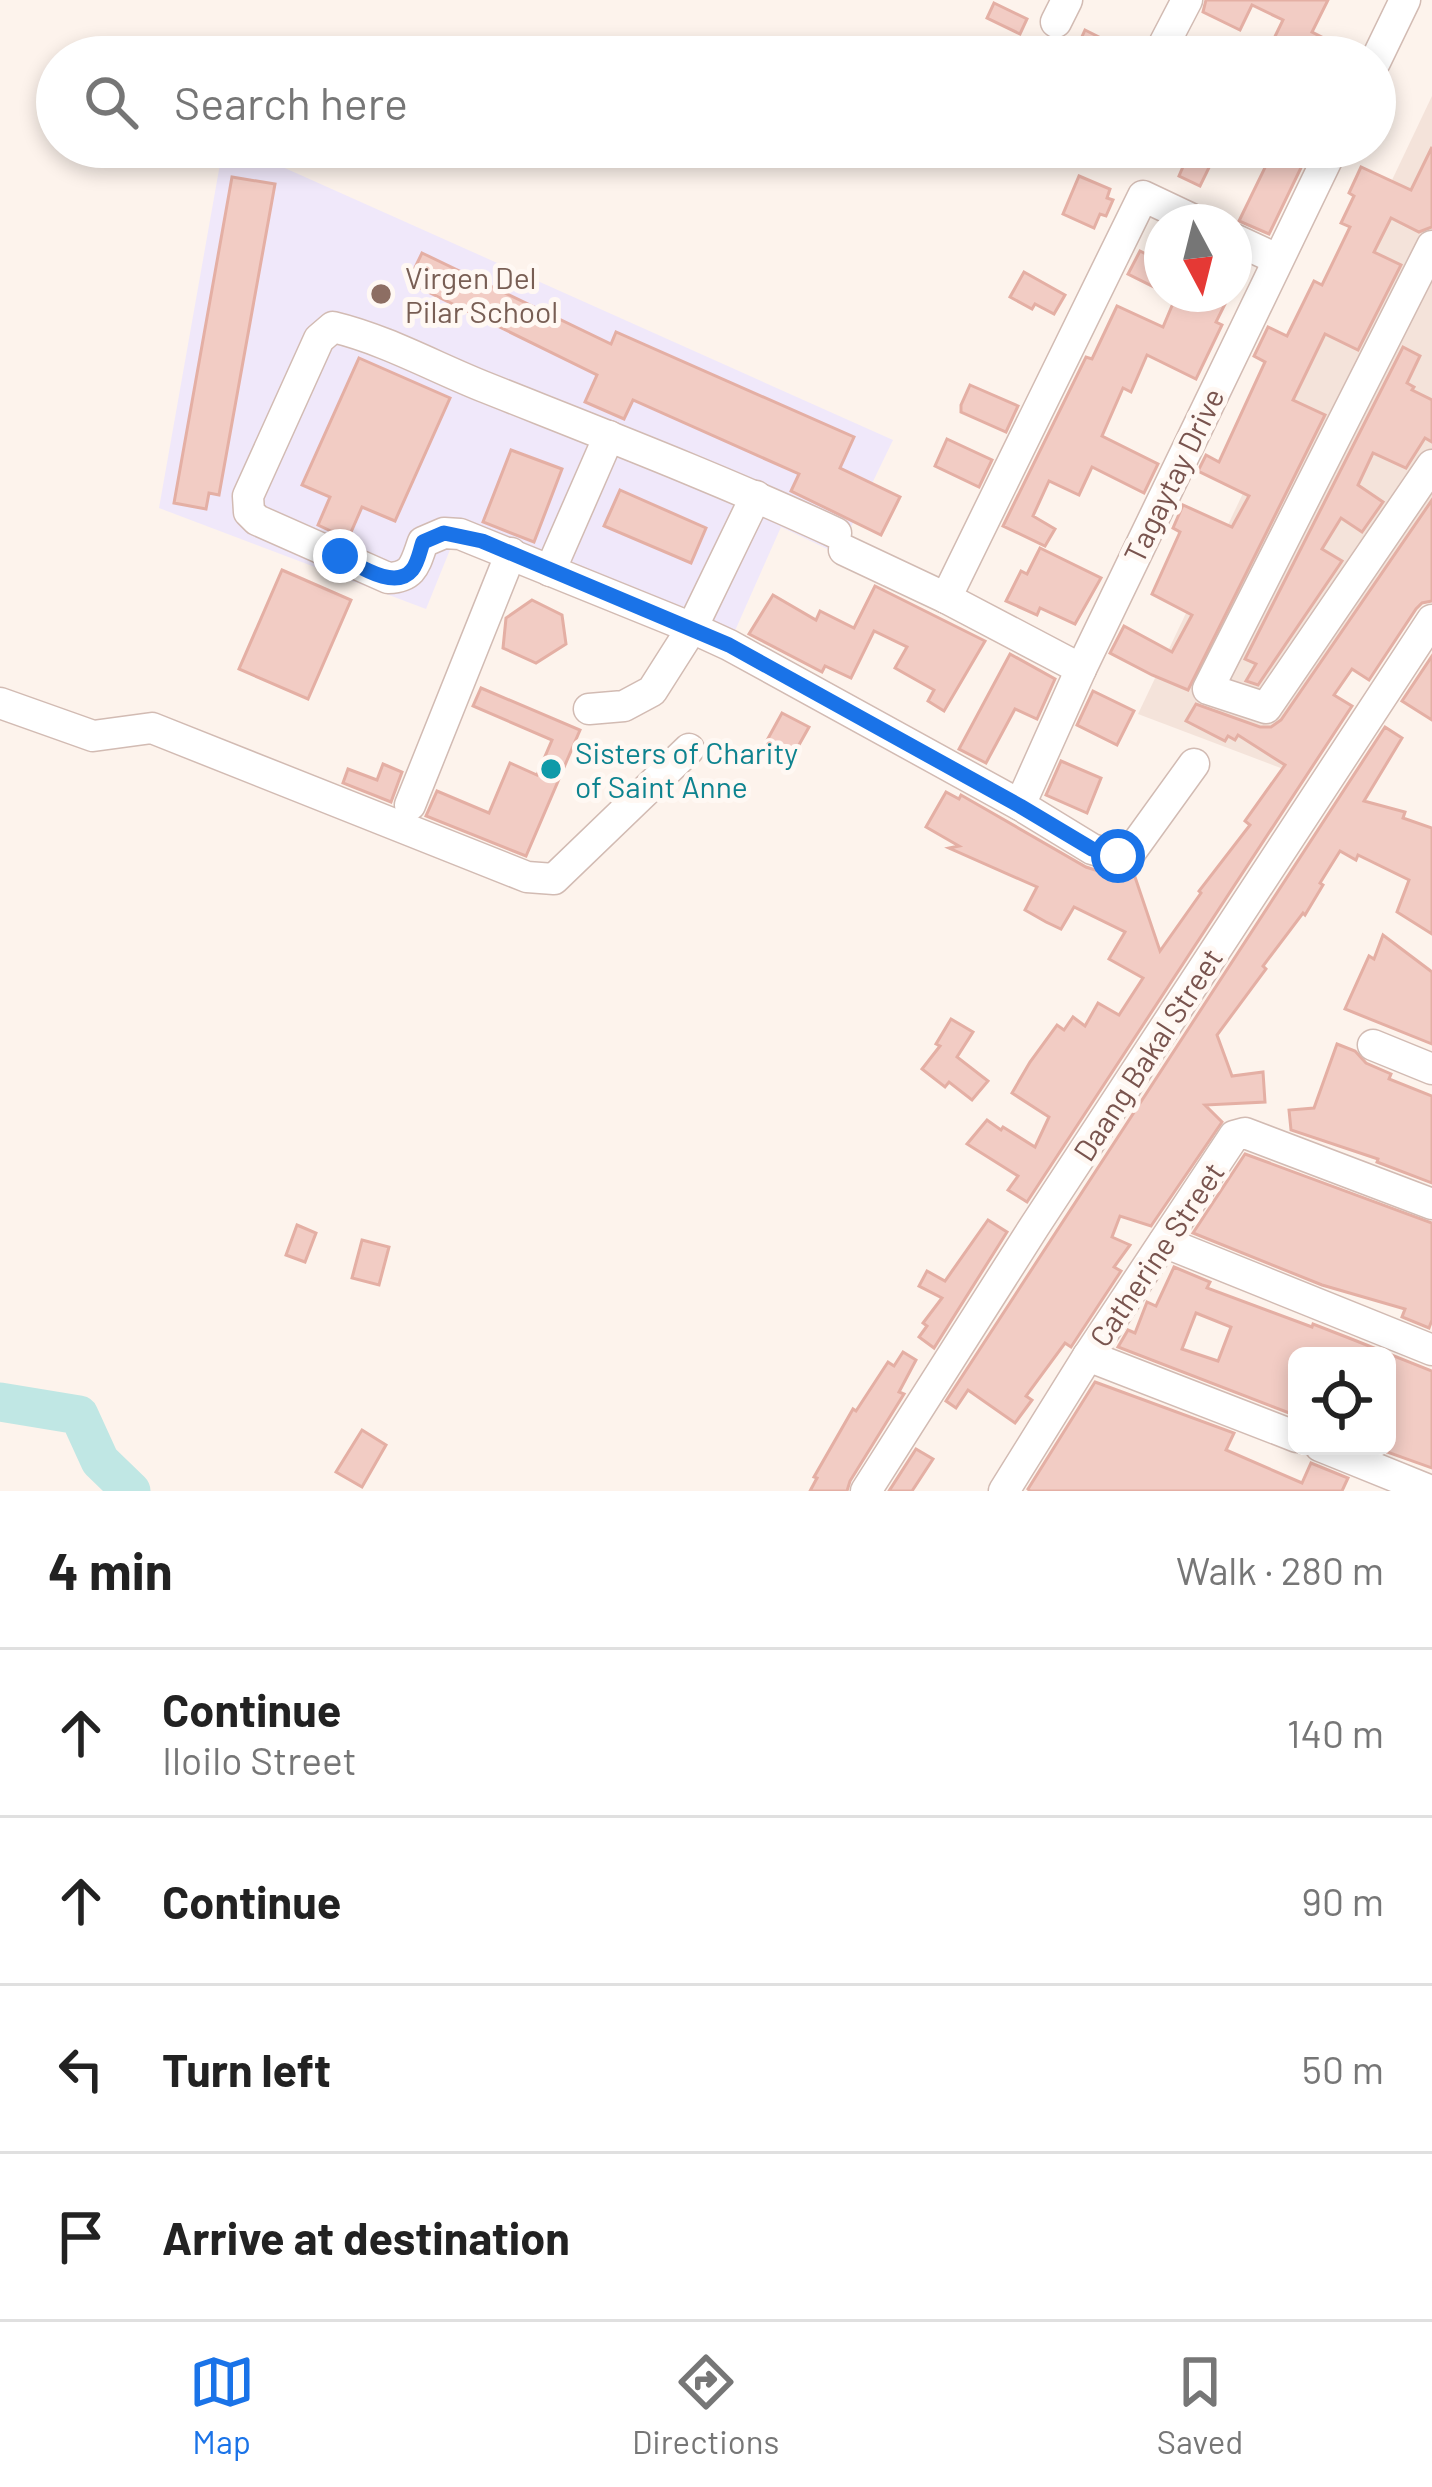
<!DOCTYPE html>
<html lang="en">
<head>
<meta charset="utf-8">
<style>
  body { margin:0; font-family:Barlow,sans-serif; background:#f2f2f2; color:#222 }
  .controls { position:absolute; right:36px; bottom:36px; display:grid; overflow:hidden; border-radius:18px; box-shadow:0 6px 18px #0003 }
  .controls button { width:108px; height:108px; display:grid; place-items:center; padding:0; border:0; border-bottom:3px solid #e0e0e0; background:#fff; color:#222; font:60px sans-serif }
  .compass { position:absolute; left:1144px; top:204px; width:108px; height:108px; border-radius:50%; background:#fff; box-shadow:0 6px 18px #0003; rotate:173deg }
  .stop { position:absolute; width:36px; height:36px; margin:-27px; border:9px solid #1a73e8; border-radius:50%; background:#fff }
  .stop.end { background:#1a73e8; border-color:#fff; box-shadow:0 3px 12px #0008 }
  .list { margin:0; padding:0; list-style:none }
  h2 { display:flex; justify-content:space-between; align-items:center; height:156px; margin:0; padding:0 48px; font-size:51px }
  h2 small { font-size:39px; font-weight:400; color:#767676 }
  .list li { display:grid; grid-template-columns:78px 1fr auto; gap:36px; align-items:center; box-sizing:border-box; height:168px; padding:0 48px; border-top:3px solid #e0e0e0 }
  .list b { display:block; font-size:45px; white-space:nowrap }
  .list p { margin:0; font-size:39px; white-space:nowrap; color:#767676 }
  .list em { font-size:39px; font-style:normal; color:#767676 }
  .icon { flex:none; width:66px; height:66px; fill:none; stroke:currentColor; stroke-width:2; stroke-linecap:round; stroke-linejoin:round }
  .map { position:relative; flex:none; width:1432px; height:1491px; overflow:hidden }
  .search { position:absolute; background:#fff; box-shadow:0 6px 18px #0003; left:36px; right:36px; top:36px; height:132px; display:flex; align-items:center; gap:30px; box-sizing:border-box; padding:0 42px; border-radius:66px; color:#767676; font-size:45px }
  .sheet { height:828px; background:#fff }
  nav { display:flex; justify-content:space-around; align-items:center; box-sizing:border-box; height:168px; border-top:3px solid #e0e0e0; background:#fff; font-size:33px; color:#767676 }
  nav a { display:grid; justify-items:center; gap:6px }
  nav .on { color:#1a73e8 }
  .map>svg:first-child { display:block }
  .residential { fill:#f4e3da }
  .education { fill:#f0e8fa }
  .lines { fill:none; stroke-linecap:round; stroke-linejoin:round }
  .river { stroke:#c0e7e4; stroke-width:39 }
  .building { fill:#f2ccc4; stroke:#e4afa4; stroke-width:3; fill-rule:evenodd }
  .minor-casing { stroke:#d2bbb3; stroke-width:33 }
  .minor { stroke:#fff; stroke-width:30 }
  .route { stroke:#1a73e8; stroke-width:15 }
  .education-dot { fill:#8d6e63; stroke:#fff8f3; stroke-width:4.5 }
  .culture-dot { fill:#0f9aa8; stroke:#fff8f3; stroke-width:4.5 }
  .labels { text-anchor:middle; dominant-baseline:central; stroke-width:10; stroke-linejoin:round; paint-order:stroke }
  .education-label { font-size:30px; fill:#785e54; stroke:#fff8f3; text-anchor:start }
  .street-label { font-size:30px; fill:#79544e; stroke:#fff8f3 }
  .culture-label { font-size:30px; fill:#0d838f; stroke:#fff8f3; text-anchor:start }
</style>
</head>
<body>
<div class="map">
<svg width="1432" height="1491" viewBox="0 0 1432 1491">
  <rect width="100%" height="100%" fill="#fdf3ec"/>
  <path class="residential" d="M 1432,96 L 1432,544 L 1286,770 L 1138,714 Z"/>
  <path class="education" d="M 223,147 L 238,147 L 893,440 L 838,554 L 781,527 L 734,633 L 460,525 L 426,609 L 159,508 Z"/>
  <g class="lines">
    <path class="river" d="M 0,1402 L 79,1415 L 100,1461 L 131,1491"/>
  </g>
  <g class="building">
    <path d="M 1206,0 L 1328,0 L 1312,32 L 1357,55 L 1357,57 L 1265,57 L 1283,20 L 1252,5 L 1240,30 L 1203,12 Z"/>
    <path d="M 994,3 L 1027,19 L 1020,34 L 987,18 Z"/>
    <path d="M 1085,30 L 1139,57 L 1085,57 L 1075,52 Z"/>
    <path d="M 1154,147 L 1219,147 L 1200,186 L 1179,176 L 1185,162 Z"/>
    <path d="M 1275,147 L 1311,147 L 1269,234 L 1239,221 Z"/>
    <path d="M 1432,147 L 1432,227 L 1419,232 L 1391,218 L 1374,252 L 1401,265 L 1358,350 L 1325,334 L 1293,400 L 1325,415 L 1188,690 L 1152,675 L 1110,653 L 1124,626 L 1172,652 L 1192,615 L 1152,594 L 1180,532 L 1173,528 L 1183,505 L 1232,527 L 1249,496 L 1198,471 L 1206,455 L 1219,462 L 1265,362 L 1254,356 L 1268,327 L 1287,336 L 1314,281 L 1322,285 L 1350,227 L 1341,223 L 1354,196 L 1349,193 L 1361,167 L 1411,190 Z"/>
    <path d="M 1079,176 L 1110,189 L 1107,198 L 1113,200 L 1106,216 L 1100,214 L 1094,228 L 1063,214 Z"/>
    <path d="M 232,177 L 275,184 L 219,495 L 209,493 L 206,509 L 174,503 Z"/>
    <path d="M 1140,251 L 1162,262 L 1162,291 L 1128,274 Z"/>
    <path d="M 422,253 L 611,344 L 616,332 L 854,437 L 840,468 L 900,497 L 881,535 L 791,491 L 799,474 L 633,400 L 624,419 L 585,402 L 597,375 L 408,282 Z"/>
    <path d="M 1024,272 L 1065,295 L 1054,314 L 1035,304 L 1032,309 L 1010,297 Z"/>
    <path d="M 1177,294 L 1230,294 L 1216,322 L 1222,325 L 1196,379 L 1147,355 L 1131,392 L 1123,388 L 1102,436 L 1158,464 L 1144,493 L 1092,467 L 1079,495 L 1049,481 L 1033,516 L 1055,529 L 1045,546 L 1003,526 L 1086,357 L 1092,359 L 1117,306 L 1163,327 Z"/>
    <path d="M 1403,347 L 1420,356 L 1407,383 L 1414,387 L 1412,390 L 1432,400 L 1432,442 L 1425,438 L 1406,468 L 1373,453 L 1358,485 L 1383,502 L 1362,532 L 1341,518 L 1322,549 L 1342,561 L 1258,685 L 1246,681 L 1256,664 L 1245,659 Z"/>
    <path d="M 359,358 L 450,398 L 395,521 L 362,507 L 348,539 L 318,525 L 330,497 L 302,485 Z"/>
    <path d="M 970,385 L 1018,406 L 1006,432 L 961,412 L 961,405 Z"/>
    <path d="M 947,439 L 992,460 L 979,487 L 935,466 Z"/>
    <path d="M 511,450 L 562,469 L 534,542 L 483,522 Z"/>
    <path d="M 620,490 L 706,528 L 691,563 L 604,526 Z"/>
    <path d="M 1432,500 L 1432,601 L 1422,603 L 1416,609 L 1369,680 L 1352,669 L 1334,695 L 1352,706 L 1027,1202 L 1008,1190 L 1018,1176 L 967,1144 L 987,1120 L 1001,1130 L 1003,1127 L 1035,1147 L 1049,1117 L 1012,1093 L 1030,1062 L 1057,1025 L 1064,1030 L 1073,1017 L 1085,1026 L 1098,1003 L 1119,1015 L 1143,978 L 1109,959 L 1125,932 L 1074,907 L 1061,929 L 1046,922 L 1025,910 L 1037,887 L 949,848 L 959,846 L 926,827 L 946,792 L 959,799 L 961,795 L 1086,867 L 1114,876 L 1133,871 L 1160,951 L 1201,893 L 1199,891 L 1250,825 L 1245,821 L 1285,765 L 1238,735 L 1235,740 L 1228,736 L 1225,741 L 1186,721 L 1196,704 L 1260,727 L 1271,727 L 1281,720 Z"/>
    <path d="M 1040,548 L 1101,578 L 1075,624 L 1040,608 L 1037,615 L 1006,601 L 1021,571 L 1027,574 Z"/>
    <path d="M 282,570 L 351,600 L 308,699 L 239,669 Z"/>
    <path d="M 875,586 L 985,641 L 944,711 L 928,701 L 934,690 L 895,668 L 907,647 L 874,631 L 851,678 L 825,666 L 822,672 L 749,634 L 773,595 L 816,620 L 820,611 L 854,628 Z"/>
    <path d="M 532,600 L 562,615 L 566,644 L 536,663 L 503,648 L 506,618 Z"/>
    <path d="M 1010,654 L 1055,679 L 1037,719 L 1015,709 L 986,763 L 959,749 Z"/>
    <path d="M 1432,656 L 1432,720 L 1402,701 Z"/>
    <path d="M 481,688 L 580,730 L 526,856 L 426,816 L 437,791 L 489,813 L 510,763 L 537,775 L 552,740 L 473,706 Z"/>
    <path d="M 1093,691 L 1134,711 L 1117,745 L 1077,725 Z"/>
    <path d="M 782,713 L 809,727 L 786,768 L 760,753 Z"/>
    <path d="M 1385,727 L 1402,738 L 1364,801 L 1405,812 L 1403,818 L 1432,828 L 1432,934 L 1397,912 L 1409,880 L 1358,855 L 1356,860 L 1340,851 L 1320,883 L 1323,885 L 1305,915 L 1303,913 L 1263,966 L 1266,969 L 1217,1035 L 1232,1076 L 1263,1072 L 1265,1102 L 1205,1105 L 1222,1122 L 1151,1226 L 1120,1216 L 1112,1237 L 1130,1245 L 1114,1267 L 1121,1271 L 1071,1347 L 1065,1343 L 1026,1396 L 1032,1400 L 1015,1423 L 968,1390 L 956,1408 L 946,1401 Z"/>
    <path d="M 1061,761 L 1101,778 L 1087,813 L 1046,795 Z"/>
    <path d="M 383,764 L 402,772 L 391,802 L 343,783 L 348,769 L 377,780 Z"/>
    <path d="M 1383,935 L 1432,972 L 1432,1044 L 1345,1009 L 1369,956 L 1374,959 Z"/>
    <path d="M 951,1019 L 973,1032 L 957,1057 L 988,1081 L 972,1100 L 949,1082 L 945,1087 L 922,1069 L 940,1046 L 936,1044 Z"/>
    <path d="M 1337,1044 L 1355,1051 L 1366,1063 L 1391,1074 L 1389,1079 L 1432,1096 L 1432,1183 L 1377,1162 L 1378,1159 L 1291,1130 L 1289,1110 L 1314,1108 Z"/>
    <path d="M 1245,1154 L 1432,1223 L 1432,1320 L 1429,1328 L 1402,1317 L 1405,1309 L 1322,1285 L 1193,1233 Z"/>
    <path d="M 988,1220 L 1007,1232 L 934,1348 L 919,1337 L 927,1326 L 923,1323 L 942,1298 L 919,1286 L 927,1271 L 945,1281 Z"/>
    <path d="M 297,1225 L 316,1233 L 305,1262 L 286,1255 Z"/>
    <path d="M 362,1240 L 389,1247 L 379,1285 L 352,1278 Z"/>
    <path d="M 1174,1267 L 1210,1282 L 1207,1288 L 1312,1327 L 1313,1324 L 1349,1338 L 1432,1371 L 1432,1468 L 1387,1452 L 1387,1356 L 1297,1356 L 1297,1368 L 1292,1381 L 1297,1383 L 1297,1416 L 1118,1347 L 1128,1330 L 1135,1333 L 1147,1302 L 1156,1306 ZM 1196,1313 L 1231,1327 L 1218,1361 L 1182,1349 Z"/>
    <path d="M 903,1352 L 916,1360 L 899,1392 L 904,1394 L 850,1481 L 847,1491 L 810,1491 L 817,1478 L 814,1477 L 853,1409 L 856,1411 L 888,1362 L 894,1366 Z"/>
    <path d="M 1095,1382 L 1234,1433 L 1226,1450 L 1302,1483 L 1311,1463 L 1348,1478 L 1342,1491 L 1030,1491 L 1028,1489 Z"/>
    <path d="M 362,1430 L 386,1445 L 362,1487 L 336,1472 Z"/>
    <path d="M 916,1449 L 933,1459 L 912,1491 L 889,1491 Z"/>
  </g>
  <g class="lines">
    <g class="minor-casing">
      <g id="minor">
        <path d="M 1056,22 L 1067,0"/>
        <path d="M 1161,50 L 1187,0"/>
        <path d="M 1375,62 L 1405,0"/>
        <path d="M 1234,239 L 1277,259"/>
        <path d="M 1432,246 L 1208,689 L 1266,708 L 1432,465"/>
        <path d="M 836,533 C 722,480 605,435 487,388 C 436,368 387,340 333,327 L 319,339 L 248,496 L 249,512 L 257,520 L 388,578 C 414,577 415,564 423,542 L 444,533 L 460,534 L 692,628 L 729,645 L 1020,805 L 1092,849 L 1118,857 L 1132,850 L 1194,764"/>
        <path d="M 844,550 L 946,598 L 1081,669"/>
        <path d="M 550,571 L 609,436"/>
        <path d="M 946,598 L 1143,196 L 1198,222"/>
        <path d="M 0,703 L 93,736 L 152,728 L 527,877 L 554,879 L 689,749"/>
        <path d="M 589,709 L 624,706 L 652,691 L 692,628 L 756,496"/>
        <path d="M 410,805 L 511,553"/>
        <path d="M 1020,805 L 1081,669 L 1333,147"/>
        <path d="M 1373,1045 L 1432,1069"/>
        <path d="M 1164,1242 L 1432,1350"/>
        <path d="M 1088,1356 L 1297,1437"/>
        <path d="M 1320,1446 L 1431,1491"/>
        <path d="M 866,1491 L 1034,1227 L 1432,620"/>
        <path d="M 1004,1491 L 1088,1356 L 1234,1136 L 1245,1133 L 1432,1204"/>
      </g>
    </g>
    <use href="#minor" class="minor"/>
  </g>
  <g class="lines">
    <path class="route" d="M 340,556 C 358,565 395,591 412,570 C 418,563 420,550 423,542 L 444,533 L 482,541 L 729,645 L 1020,806 L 1092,849 L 1118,856"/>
  </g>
  <circle class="education-dot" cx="381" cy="294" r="12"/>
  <circle class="culture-dot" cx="551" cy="769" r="12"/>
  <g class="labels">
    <g class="education-label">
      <text x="405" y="277">Virgen Del<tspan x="405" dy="34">Pilar School</tspan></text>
    </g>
    <g class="street-label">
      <text transform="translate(1173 475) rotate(-64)">Tagaytay Drive</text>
      <text transform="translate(1147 1054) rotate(-57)">Daang Bakal Street</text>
      <text transform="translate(1156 1254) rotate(-56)">Catherine Street</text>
    </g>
    <g class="culture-label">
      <text x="575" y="752">Sisters of Charity<tspan x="575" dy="34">of Saint Anne</tspan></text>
    </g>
  </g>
</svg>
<div class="controls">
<button><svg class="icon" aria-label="locate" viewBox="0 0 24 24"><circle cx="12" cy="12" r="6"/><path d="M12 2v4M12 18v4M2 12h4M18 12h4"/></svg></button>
</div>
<svg class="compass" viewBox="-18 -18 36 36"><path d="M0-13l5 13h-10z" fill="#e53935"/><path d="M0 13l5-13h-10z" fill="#767676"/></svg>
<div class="stop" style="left:1118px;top:856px"></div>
<div class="stop end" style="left:340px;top:556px"></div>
<div class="search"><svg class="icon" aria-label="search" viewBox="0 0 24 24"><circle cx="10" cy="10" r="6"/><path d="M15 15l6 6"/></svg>Search here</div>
</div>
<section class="sheet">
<h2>4 min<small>Walk · 280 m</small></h2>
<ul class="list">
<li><svg class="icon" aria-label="ahead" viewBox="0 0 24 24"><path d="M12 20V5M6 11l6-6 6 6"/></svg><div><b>Continue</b><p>Iloilo Street</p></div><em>140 m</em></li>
<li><svg class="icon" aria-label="ahead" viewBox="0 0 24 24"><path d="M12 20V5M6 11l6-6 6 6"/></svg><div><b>Continue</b></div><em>90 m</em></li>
<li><svg class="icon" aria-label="left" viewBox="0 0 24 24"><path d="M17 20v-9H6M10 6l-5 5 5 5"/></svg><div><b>Turn left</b></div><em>50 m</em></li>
<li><svg class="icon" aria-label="arrive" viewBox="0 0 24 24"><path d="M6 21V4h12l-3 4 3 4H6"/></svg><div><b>Arrive at destination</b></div></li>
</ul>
</section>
<nav>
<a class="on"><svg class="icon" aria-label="map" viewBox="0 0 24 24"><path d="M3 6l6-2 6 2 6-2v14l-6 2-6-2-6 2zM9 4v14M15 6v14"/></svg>Map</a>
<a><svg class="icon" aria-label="directions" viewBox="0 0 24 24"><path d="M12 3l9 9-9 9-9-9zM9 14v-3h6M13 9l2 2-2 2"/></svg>Directions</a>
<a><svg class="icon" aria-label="saved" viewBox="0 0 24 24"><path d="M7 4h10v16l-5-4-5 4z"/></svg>Saved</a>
</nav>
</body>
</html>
